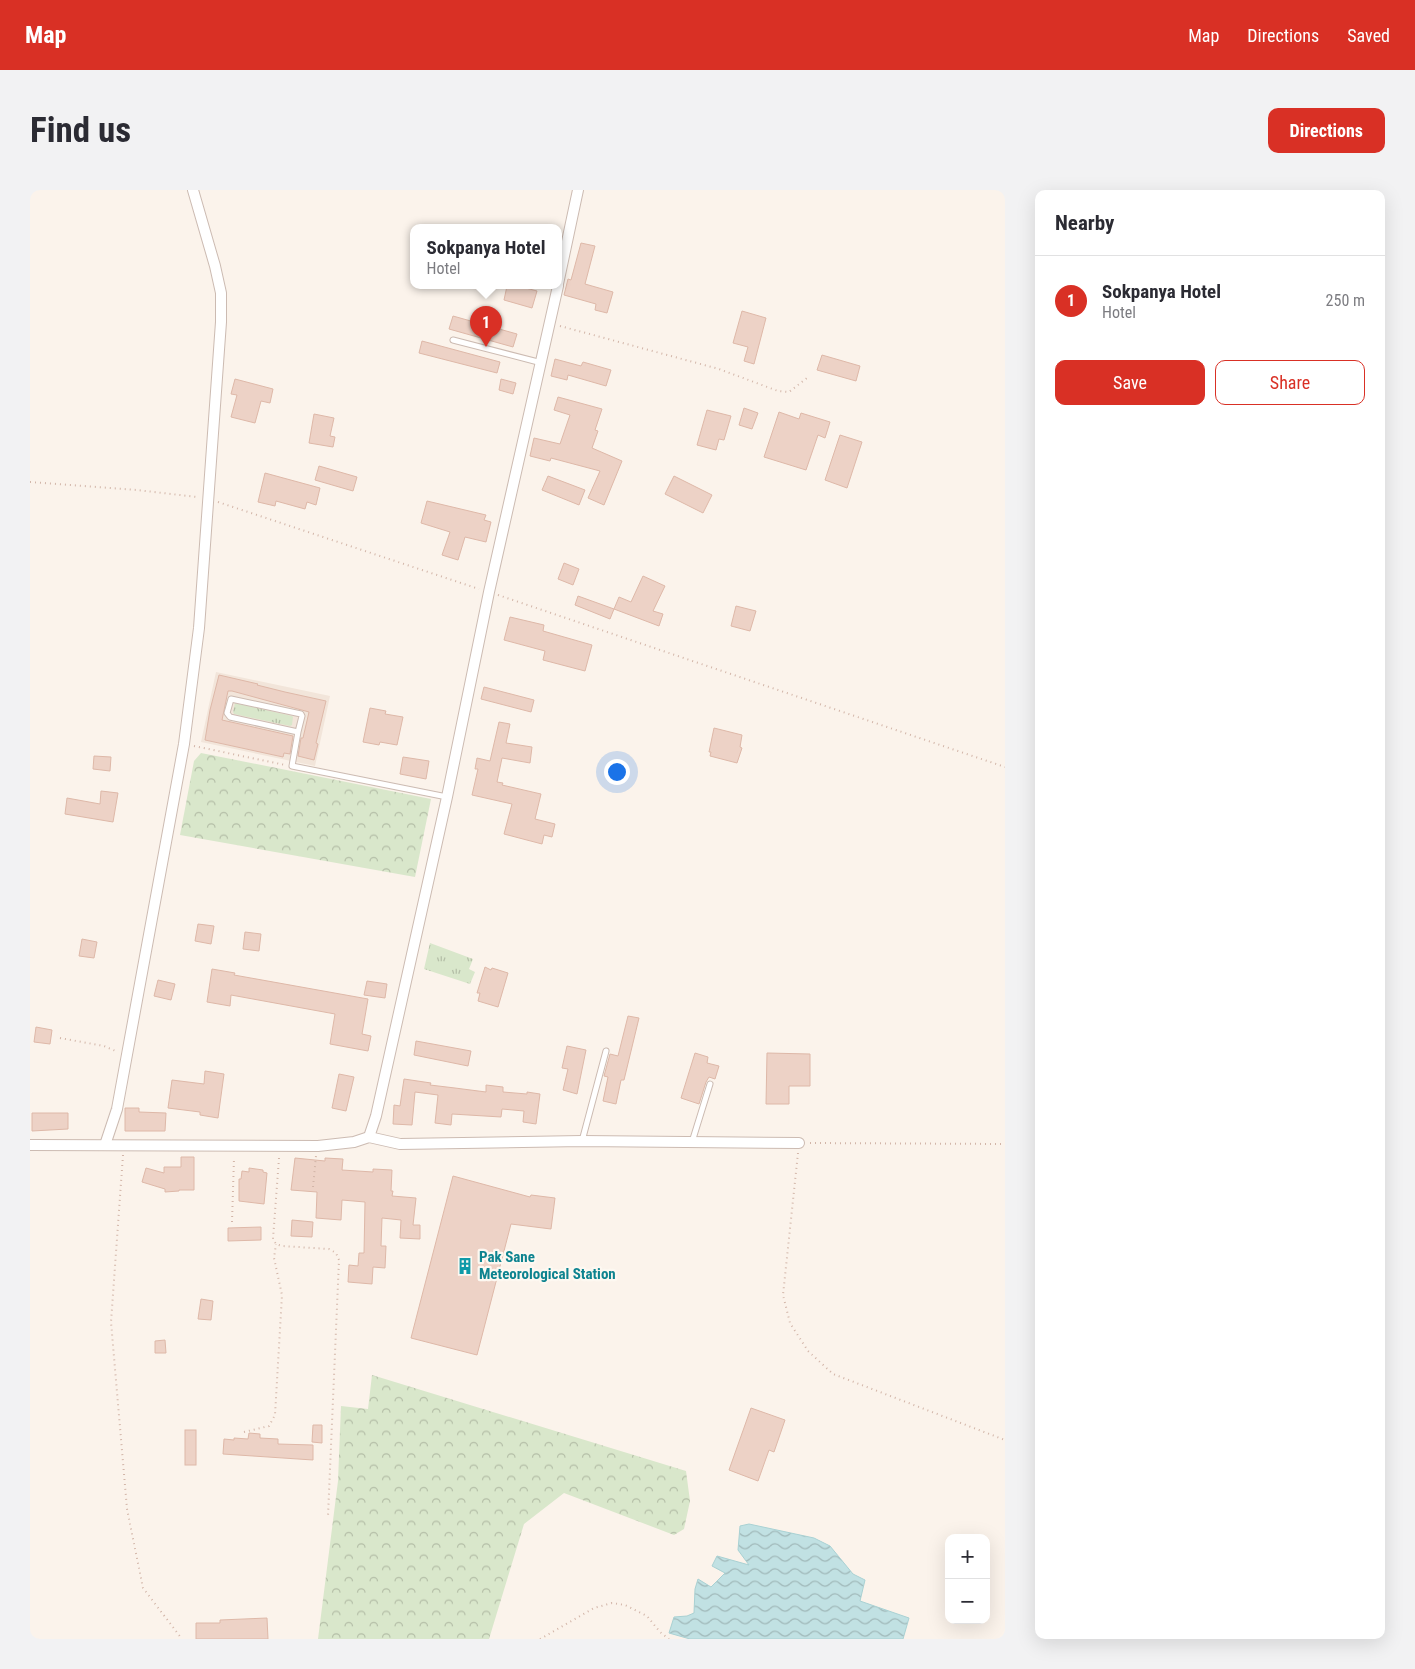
<!DOCTYPE html>
<html lang="en">
<head>
<meta charset="utf-8">
<style>
  body { margin:0; font-family:"Roboto Condensed",sans-serif; background:#f2f2f3; color:#2b2b33 }
  .controls { position:absolute; right:15px; bottom:15px; display:grid; overflow:hidden; border-radius:10px; box-shadow:0 5px 20px #0002 }
  .controls button { width:45px; height:45px; display:grid; place-items:center; padding:0; border:0; border-bottom:1px solid #e1e1e2; background:#fff; color:#2b2b33; font:25px sans-serif }
  .you { position:absolute; left:586px; top:581px; width:18px; height:18px; margin:-12px; border:4px solid #fff; border-radius:50%; background:#1a73e8; box-shadow:0 0 0 8px #1a73e833 }
  .badge { display:grid; place-items:center; width:32px; height:32px; border-radius:50%; background:#d93025; color:#fff; font-size:16px; font-weight:700 }
  .pin { position:absolute; translate:-50% -41px; filter:drop-shadow(0 1px 2px #0008) }
  .pin::after { content:''; position:absolute; top:26px; width:18px; height:15px; background:inherit; clip-path:polygon(0 0,100% 0,50% 100%) }
  .popup { position:absolute; left:380px; top:34px; width:152px; height:65px; box-sizing:border-box; display:grid; place-content:center; border-radius:10px; background:#fff; filter:drop-shadow(0 1px 4px #0005); font-size:16px; white-space:nowrap; color:#7c7c81 }
  .popup b { font-size:19px; color:#2b2b33 }
  .popup::after { content:''; position:absolute; left:50%; top:100%; margin-left:-10px; border:10px solid transparent; border-top-color:#fff }
  .list { margin:0; padding:0; list-style:none }
  h2 { display:flex; justify-content:space-between; align-items:center; height:65px; margin:0; padding:0 20px; font-size:21px }
  h2 small { font-size:16px; font-weight:400; color:#7c7c81 }
  .list li { display:grid; grid-template-columns:32px 1fr auto; gap:15px; align-items:center; box-sizing:border-box; height:90px; padding:0 20px; border-top:1px solid #e1e1e2 }
  .list b { display:block; font-size:19px; white-space:nowrap }
  .list p { margin:0; font-size:16px; white-space:nowrap; color:#7c7c81 }
  .list em { font-size:16px; font-style:normal; color:#7c7c81 }
  .actions { display:flex; gap:10px; padding:15px 20px }
  .actions a { flex:1; padding:11px 0; border:1px solid #d93025; border-radius:10px; text-align:center; font-size:18px; color:#d93025 }
  .actions .main { background:#d93025; color:#fff }
  .map { position:relative; flex:none; width:975px; height:1449px; overflow:hidden; border-radius:10px }
  header { display:flex; align-items:center; gap:30px; box-sizing:border-box; height:70px; padding:0 25px; background:#d93025; color:#fff }
  header strong { font-size:24px }
  nav { display:flex; gap:28px; margin-inline-start:auto; font-size:18px }
  .intro { display:flex; align-items:center; justify-content:space-between; box-sizing:border-box; height:120px; padding:0 30px }
  h1 { margin:0; font-size:35px }
  .button { padding:12px 22px; border-radius:10px; background:#d93025; color:#fff; font-size:18px; font-weight:700 }
  main { display:flex; gap:30px; padding:0 30px }
  aside { flex:1; background:#fff; border-radius:10px; box-shadow:0 5px 20px #0002 }
  .map>svg:first-child { display:block }
  .residential { fill:#f2e5da }
  .grass { fill:url(#grass-tufts) }
  .forest { fill:url(#forest-crowns) }
  .water { fill:url(#water-waves); stroke:#a9d1d3 }
  .building { fill:#edd2c6; stroke:#deb8a8 }
  .lines { fill:none; stroke-linecap:round; stroke-linejoin:round }
  .lane-casing { stroke:#ccbbb2; stroke-width:7 }
  .street-casing { stroke:#ccbbb2; stroke-width:12 }
  .path { stroke:#d2b5a8; stroke-width:2; stroke-dasharray:1 4; stroke-linecap:butt }
  .lane { stroke:#fff; stroke-width:5 }
  .street { stroke:#fff; stroke-width:10 }
  .labels { text-anchor:middle; dominant-baseline:central; stroke-width:4.5; stroke-linejoin:round; paint-order:stroke }
  .culture-label { font-size:15px; font-weight:bold; fill:#0d838f; stroke:#fdf8f1; text-anchor:start }
</style>
</head>
<body>
<header>
<strong>Map</strong>
<nav><a>Map</a><a>Directions</a><a>Saved</a></nav>
</header>
<div class="intro"><h1>Find us</h1><a class="button">Directions</a></div>
<main>
<div class="map">
<svg width="975" height="1449" viewBox="0 0 975 1449">
  <defs>
    <pattern id="grass-tufts" width="24" height="20" patternUnits="userSpaceOnUse" patternTransform="scale(1.25)"><rect width="24" height="20" fill="#d9e7cb"/><path d="M3 7l-1-3M5 7V3M7 7l1-3M15 17l-1-3M17 17v-4M19 17l1-3" fill="none" stroke="#b4bea7"/></pattern>
    <pattern id="forest-crowns" width="20" height="18" patternUnits="userSpaceOnUse" patternTransform="scale(1.25)"><rect width="20" height="18" fill="#d9e7cb"/><path d="M2 6a3 3 0 1 1 6 0M12 15a3 3 0 1 1 6 0" fill="none" stroke="#b4bea7"/></pattern>
    <pattern id="water-waves" width="16" height="10" patternUnits="userSpaceOnUse" patternTransform="scale(1.25)"><rect width="16" height="10" fill="#c1e1e3"/><path d="M0 5q4-4 8 0t8 0" fill="none" stroke="#a1b9ba"/></pattern>
  </defs>
  <rect width="100%" height="100%" fill="#fbf3eb"/>
  <path class="residential" d="M 186,482 L 300,506 L 285,576 L 171,552 Z"/>
  <g class="grass">
    <path d="M 205,513 L 262,526 L 263,527 L 262,535 L 260,536 L 204,524 L 203,522 Z"/>
    <path d="M 400,753 L 443,769 L 439,779 L 445,782 L 440,794 L 394,779 Z"/>
  </g>
  <g class="forest">
    <path d="M 171,563 L 401,609 L 385,687 L 150,645 L 164,571 Z"/>
    <path d="M 342,1185 L 656,1281 L 660,1311 L 654,1339 L 644,1345 L 534,1303 L 494,1334 L 459,1449 L 288,1449 L 308,1291 L 311,1216 L 338,1219 Z"/>
  </g>
  <path class="water" d="M 719,1334 L 784,1348 L 800,1356 L 823,1384 L 835,1390 L 830,1411 L 879,1428 L 873,1449 L 660,1449 L 639,1443 L 644,1427 L 657,1426 L 664,1423 L 665,1399 L 668,1389 L 681,1397 L 695,1383 L 682,1376 L 687,1366 L 719,1375 L 708,1360 L 710,1336 Z"/>
  <g class="building">
    <path d="M 551,53 L 565,56 L 555,94 L 583,102 L 577,123 L 565,120 L 566,114 L 534,105 L 538,89 L 541,90 Z"/>
    <path d="M 477,96 L 488,96 L 507,101 L 502,118 L 474,110 Z"/>
    <path d="M 712,121 L 736,128 L 724,174 L 714,171 L 718,157 L 703,153 Z"/>
    <path d="M 423,126 L 487,144 L 483,157 L 419,139 Z"/>
    <path d="M 392,151 L 470,172 L 467,183 L 389,163 Z"/>
    <path d="M 792,165 L 830,176 L 826,191 L 787,180 Z"/>
    <path d="M 525,169 L 551,176 L 553,172 L 581,180 L 576,196 L 538,185 L 537,190 L 521,186 Z"/>
    <path d="M 205,189 L 243,199 L 240,213 L 231,211 L 225,233 L 201,227 L 207,205 L 201,204 Z"/>
    <path d="M 471,189 L 486,193 L 483,204 L 469,200 Z"/>
    <path d="M 528,207 L 572,219 L 565,240 L 568,241 L 562,258 L 592,271 L 574,315 L 558,308 L 570,281 L 521,268 L 520,271 L 500,266 L 504,248 L 530,254 L 540,225 L 524,220 Z"/>
    <path d="M 714,218 L 728,223 L 722,239 L 709,235 Z"/>
    <path d="M 677,220 L 701,226 L 694,250 L 689,249 L 686,260 L 667,255 Z"/>
    <path d="M 749,222 L 769,229 L 771,223 L 800,232 L 795,248 L 788,245 L 776,280 L 734,267 Z"/>
    <path d="M 284,224 L 304,228 L 300,246 L 305,247 L 303,257 L 279,253 Z"/>
    <path d="M 810,245 L 832,252 L 817,298 L 795,290 Z"/>
    <path d="M 289,276 L 327,287 L 323,301 L 285,290 Z"/>
    <path d="M 235,283 L 290,298 L 286,315 L 277,312 L 275,319 L 246,311 L 245,316 L 228,312 Z"/>
    <path d="M 518,286 L 555,300 L 549,315 L 512,300 Z"/>
    <path d="M 644,286 L 682,305 L 673,323 L 635,304 Z"/>
    <path d="M 397,311 L 456,325 L 454,330 L 461,332 L 456,352 L 435,347 L 428,370 L 412,365 L 420,342 L 391,333 Z"/>
    <path d="M 534,373 L 549,379 L 543,395 L 528,389 Z"/>
    <path d="M 613,386 L 635,396 L 623,421 L 633,424 L 629,436 L 584,419 L 589,407 L 601,412 Z"/>
    <path d="M 548,406 L 584,419 L 580,429 L 545,415 Z"/>
    <path d="M 706,416 L 726,421 L 720,441 L 701,436 Z"/>
    <path d="M 480,427 L 514,435 L 513,441 L 562,455 L 555,481 L 513,470 L 515,461 L 474,450 Z"/>
    <path d="M 189,485 L 228,494 L 227,495 L 255,502 L 296,511 L 286,553 L 288,554 L 284,570 L 268,566 L 271,548 L 273,548 L 279,522 L 202,501 L 198,501 L 192,530 L 263,546 L 260,564 L 254,563 L 253,567 L 175,550 L 180,520 Z"/>
    <path d="M 454,497 L 504,510 L 501,522 L 451,509 Z"/>
    <path d="M 340,518 L 356,521 L 355,524 L 373,527 L 367,555 L 350,552 L 349,555 L 333,552 Z"/>
    <path d="M 469,532 L 480,534 L 476,553 L 502,557 L 500,573 L 472,568 L 467,592 L 473,593 L 472,595 L 511,604 L 505,629 L 525,634 L 522,647 L 514,645 L 512,654 L 474,644 L 482,614 L 442,605 L 448,579 L 445,579 L 447,568 L 460,571 Z"/>
    <path d="M 684,538 L 712,545 L 710,557 L 712,558 L 707,573 L 680,566 L 681,562 L 679,562 Z"/>
    <path d="M 64,566 L 81,567 L 80,581 L 63,579 Z"/>
    <path d="M 373,567 L 399,571 L 396,589 L 370,584 Z"/>
    <path d="M 71,601 L 88,603 L 83,632 L 35,624 L 37,608 L 70,614 Z"/>
    <path d="M 168,734 L 184,736 L 181,754 L 165,751 Z"/>
    <path d="M 215,742 L 231,744 L 229,761 L 213,759 Z"/>
    <path d="M 52,749 L 67,752 L 64,768 L 49,766 Z"/>
    <path d="M 455,777 L 461,780 L 462,778 L 478,783 L 468,817 L 448,811 L 450,803 L 447,803 Z"/>
    <path d="M 182,779 L 205,783 L 204,785 L 338,809 L 332,844 L 341,846 L 338,861 L 300,854 L 305,824 L 201,805 L 200,816 L 177,812 Z"/>
    <path d="M 128,790 L 145,794 L 141,810 L 124,806 Z"/>
    <path d="M 337,791 L 357,794 L 355,808 L 334,805 Z"/>
    <path d="M 598,826 L 609,828 L 594,890 L 591,890 L 586,914 L 573,911 L 578,887 L 574,886 L 580,864 L 588,866 Z"/>
    <path d="M 6,837 L 22,840 L 20,854 L 4,852 Z"/>
    <path d="M 386,851 L 441,861 L 438,876 L 384,865 Z"/>
    <path d="M 537,856 L 556,860 L 547,904 L 533,900 L 538,879 L 532,878 Z"/>
    <path d="M 665,863 L 678,867 L 677,873 L 689,876 L 685,889 L 679,887 L 676,892 L 669,914 L 651,908 Z"/>
    <path d="M 737,863 L 780,864 L 780,896 L 759,896 L 759,914 L 736,914 Z"/>
    <path d="M 175,881 L 194,884 L 188,928 L 170,925 L 170,922 L 138,918 L 142,890 L 174,894 Z"/>
    <path d="M 309,884 L 324,887 L 316,921 L 302,918 Z"/>
    <path d="M 374,889 L 401,893 L 400,895 L 425,898 L 456,902 L 456,895 L 473,897 L 473,902 L 497,904 L 497,902 L 510,904 L 506,934 L 493,932 L 494,921 L 472,919 L 471,927 L 422,924 L 421,935 L 405,933 L 408,905 L 385,902 L 382,935 L 363,934 L 364,915 L 370,916 Z"/>
    <path d="M 95,918 L 109,918 L 109,922 L 136,923 L 135,941 L 95,941 Z"/>
    <path d="M 2,923 L 38,923 L 38,939 L 2,941 Z"/>
    <path d="M 151,967 L 164,967 L 164,1000 L 149,1000 L 149,1001 L 135,1002 L 135,999 L 112,992 L 116,978 L 134,983 L 134,977 L 151,977 Z"/>
    <path d="M 265,968 L 295,971 L 295,968 L 313,969 L 312,980 L 343,982 L 343,979 L 362,980 L 361,1001 L 363,1001 L 362,1006 L 386,1008 L 383,1035 L 390,1035 L 390,1049 L 370,1048 L 371,1030 L 352,1028 L 351,1056 L 356,1056 L 355,1078 L 343,1077 L 342,1094 L 318,1092 L 319,1075 L 328,1076 L 329,1063 L 334,1063 L 335,1012 L 312,1010 L 311,1030 L 286,1028 L 287,1002 L 261,1000 Z"/>
    <path d="M 219,978 L 233,980 L 233,982 L 237,983 L 234,1014 L 209,1011 L 209,989 L 211,989 L 212,981 L 219,982 Z"/>
    <path d="M 423,986 L 500,1007 L 501,1005 L 525,1008 L 521,1039 L 481,1034 L 447,1165 L 381,1148 Z"/>
    <path d="M 262,1030 L 283,1032 L 282,1047 L 261,1046 Z"/>
    <path d="M 231,1037 L 231,1050 L 198,1051 L 198,1038 Z"/>
    <path d="M 171,1109 L 183,1111 L 181,1130 L 168,1129 Z"/>
    <path d="M 135,1150 L 136,1163 L 125,1163 L 125,1151 Z"/>
    <path d="M 721,1218 L 755,1230 L 744,1262 L 739,1260 L 728,1291 L 699,1280 Z"/>
    <path d="M 283,1235 L 292,1235 L 292,1253 L 282,1252 Z"/>
    <rect x="155" y="1240" width="11" height="35"/>
    <path d="M 219,1243 L 230,1244 L 230,1248 L 248,1249 L 248,1254 L 283,1255 L 283,1270 L 193,1264 L 194,1249 L 204,1250 L 204,1248 L 218,1249 Z"/>
    <path d="M 237,1428 L 238,1449 L 166,1449 L 166,1433 L 190,1433 L 190,1430 Z"/>
  </g>
  <g class="lines">
    <g class="lane-casing">
      <g id="lane">
        <path d="M 423,150 L 512,173"/>
        <path d="M 268,542 L 272,526 L 271,524 L 201,509 L 197,523 L 200,527 L 268,542 L 262,576 L 417,607"/>
        <path d="M 552,951 L 576,861"/>
        <path d="M 662,952 L 680,894"/>
      </g>
    </g>
    <g class="street-casing">
      <g id="street">
        <path d="M 528,94 L 548,0"/>
        <path d="M 339,947 L 346,926 L 417,607 L 459,402 L 528,96"/>
        <path d="M 0,955 L 288,956 L 324,952 L 339,947 L 370,954 L 552,951 L 769,953"/>
        <path d="M 75,955 L 87,919 L 154,554 L 169,438 L 191,132 L 191,103 L 185,76 L 163,0"/>
      </g>
    </g>
    <g class="path">
      <path d="M 530,136 L 689,179 L 748,201 L 759,202 L 777,188"/>
      <path d="M 0,292 L 107,300 L 167,307"/>
      <path d="M 188,312 L 449,399"/>
      <path d="M 468,405 L 975,577"/>
      <path d="M 164,556 L 255,575"/>
      <path d="M 30,848 L 74,856 L 88,862"/>
      <path d="M 780,953 L 975,954"/>
      <path d="M 768,963 L 753,1105 L 760,1133 L 778,1161 L 803,1184 L 975,1250"/>
      <path d="M 93,965 L 81,1132 L 97,1319 L 113,1398 L 152,1449"/>
      <path d="M 249,968 L 243,1049 L 246,1054 L 252,1056 L 299,1059 L 306,1063 L 309,1070 L 298,1326"/>
      <path d="M 283,997 L 286,966"/>
      <path d="M 202,1032 L 204,968"/>
      <path d="M 214,1242 L 239,1236 L 245,1225 L 252,1105 L 244,1068 L 246,1054"/>
      <path d="M 510,1449 L 564,1418 L 582,1413 L 595,1415 L 617,1426 L 630,1442 L 639,1449"/>
    </g>
    <use href="#lane" class="lane"/>
    <use href="#street" class="street"/>
  </g>
  <defs>
    <g id="building-bare" transform="scale(1.35)"><path d="M-4-6H4V6H1V3H-1V6H-4ZM-2.5-4.3h1.7v1.8h-1.7ZM.8-4.3h1.7v1.8H.8ZM-2.5-1h1.7V.8h-1.7ZM.8-1h1.7V.8H.8Z" fill="#0f9aa8" stroke="#fdf8f1" stroke-width="2.5" paint-order="stroke"/></g>
  </defs>
  <g fill-rule="evenodd">
    <use href="#building-bare" x="435" y="1076"/>
  </g>
  <g class="labels">
    <g class="culture-label">
      <text x="449" y="1067">Pak Sane<tspan x="449" dy="17">Meteorological Station</tspan></text>
    </g>
  </g>
</svg>
<div class="controls">
<button>+</button>
<button>−</button>
</div>
<div class="you"></div>
<div class="pin badge" style="left:456px;top:157px">1</div>
<div class="popup"><b>Sokpanya Hotel</b>Hotel</div>
</div>
<aside>
<h2>Nearby<small></small></h2>
<ul class="list">
<li><span class="badge">1</span><div><b>Sokpanya Hotel</b><p>Hotel</p></div><em>250 m</em></li>
</ul>
<div class="actions"><a class="main">Save</a><a>Share</a></div>
</aside>
</main>
</body>
</html>
